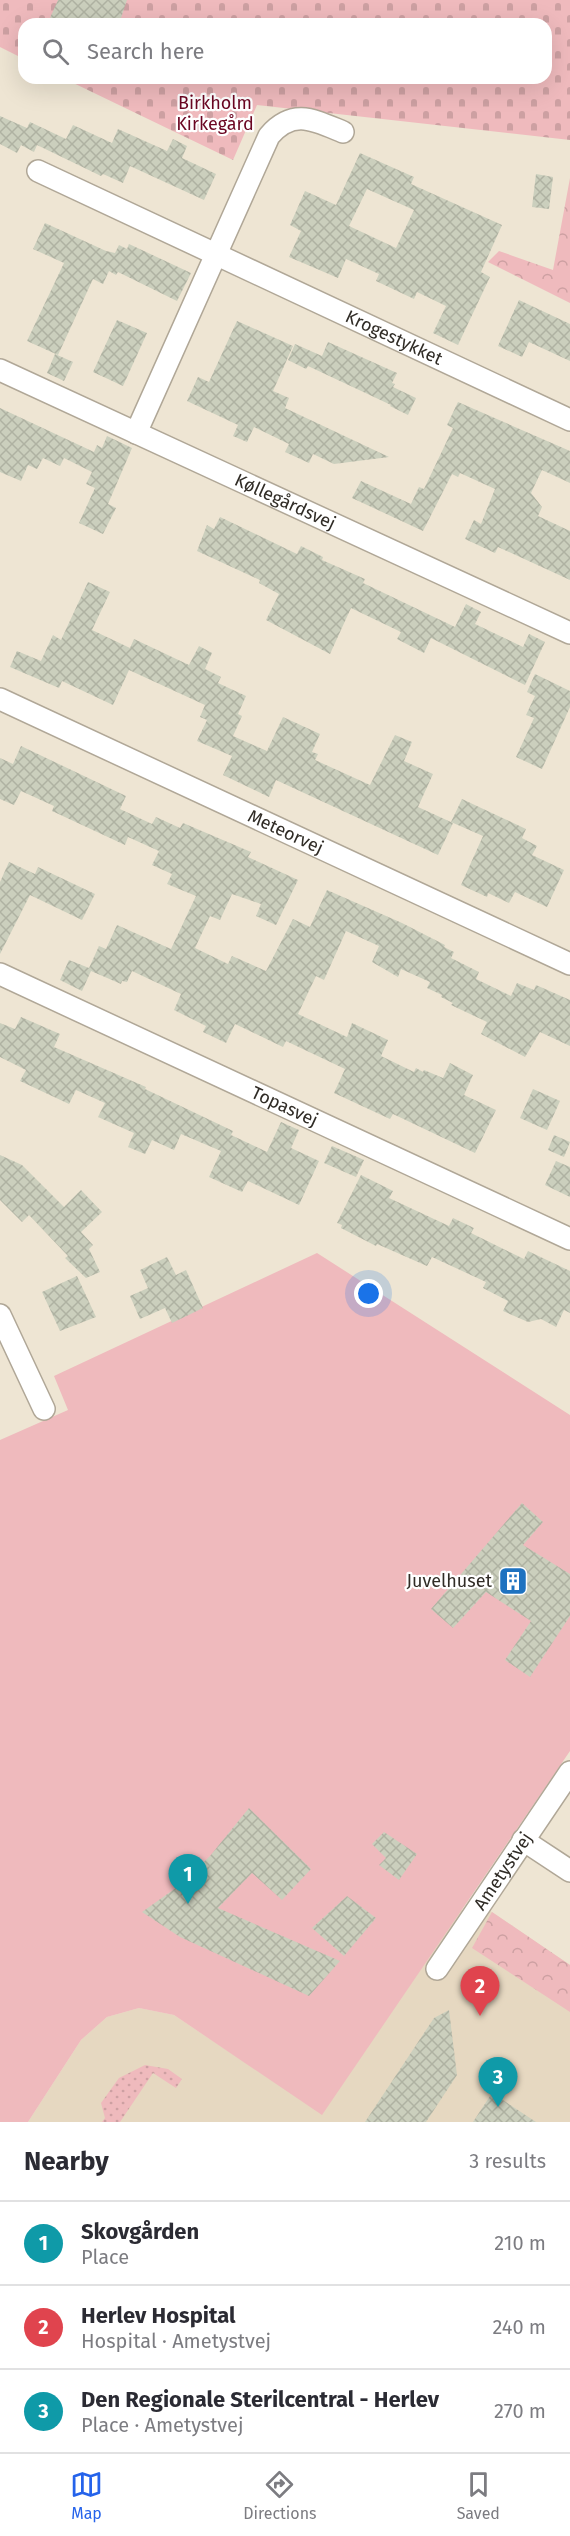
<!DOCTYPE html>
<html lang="en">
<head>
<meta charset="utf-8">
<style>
  body { margin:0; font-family:"Fira Sans",sans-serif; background:#f2f2f3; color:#2b2b33 }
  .you { position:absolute; left:369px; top:1294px; width:21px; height:21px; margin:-15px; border:4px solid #fff; border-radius:50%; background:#1a73e8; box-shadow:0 0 0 9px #1a73e833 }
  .badge { display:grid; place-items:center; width:39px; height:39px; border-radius:50%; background:#2563eb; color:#fff; font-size:20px; font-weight:700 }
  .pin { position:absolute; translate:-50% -50px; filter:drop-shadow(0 2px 3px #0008) }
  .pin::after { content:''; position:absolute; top:32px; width:21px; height:18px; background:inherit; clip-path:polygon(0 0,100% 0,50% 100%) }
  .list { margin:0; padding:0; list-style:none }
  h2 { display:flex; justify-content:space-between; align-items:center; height:78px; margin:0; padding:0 24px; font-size:26px }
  h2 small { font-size:20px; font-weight:400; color:#7c7c81 }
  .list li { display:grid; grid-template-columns:39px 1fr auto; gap:18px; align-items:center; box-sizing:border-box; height:84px; padding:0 24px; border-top:2px solid #e1e1e2 }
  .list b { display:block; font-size:22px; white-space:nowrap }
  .list p { margin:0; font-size:20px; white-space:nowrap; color:#7c7c81 }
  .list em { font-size:20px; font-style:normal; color:#7c7c81 }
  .icon { flex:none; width:33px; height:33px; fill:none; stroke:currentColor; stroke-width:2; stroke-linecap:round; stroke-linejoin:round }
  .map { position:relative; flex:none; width:570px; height:2122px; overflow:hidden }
  .search { position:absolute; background:#fff; box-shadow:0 6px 24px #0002; left:18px; right:18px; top:18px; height:66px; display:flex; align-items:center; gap:15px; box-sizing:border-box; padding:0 21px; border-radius:18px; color:#7c7c81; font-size:22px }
  .sheet { height:330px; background:#fff }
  nav { display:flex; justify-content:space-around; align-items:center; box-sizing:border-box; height:84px; border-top:2px solid #e1e1e2; background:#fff; font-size:16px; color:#7c7c81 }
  nav a { display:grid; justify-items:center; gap:3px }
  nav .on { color:#2563eb }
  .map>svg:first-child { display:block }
  .built { fill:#e6d8c1 }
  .grass { fill:url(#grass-dots) }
  .forest { fill:url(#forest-crowns) }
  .cemetery { fill:url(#cemetery-stones) }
  .green { fill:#efbabd }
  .building { fill:url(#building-cross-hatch); fill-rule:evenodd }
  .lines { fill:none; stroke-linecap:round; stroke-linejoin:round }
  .street-casing { stroke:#b0a797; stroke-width:24 }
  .street { stroke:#fff; stroke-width:21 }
  .labels { text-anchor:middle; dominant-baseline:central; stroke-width:4.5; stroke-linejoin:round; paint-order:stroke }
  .park-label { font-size:18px; fill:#6b0622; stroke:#fff }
  .street-label { font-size:18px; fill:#302c26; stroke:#fff }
  .poi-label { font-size:18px; fill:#302c26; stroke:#fff; text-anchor:end }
</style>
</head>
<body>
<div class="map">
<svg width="570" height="2122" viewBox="0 0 570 2122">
  <defs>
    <pattern id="grass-dots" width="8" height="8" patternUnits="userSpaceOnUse" patternTransform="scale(1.5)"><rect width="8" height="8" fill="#efbabd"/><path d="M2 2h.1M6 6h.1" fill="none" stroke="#cda0a2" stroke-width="1.8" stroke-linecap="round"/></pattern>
    <pattern id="forest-crowns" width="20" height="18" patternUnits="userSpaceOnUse" patternTransform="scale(1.5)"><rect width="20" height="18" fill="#efbabd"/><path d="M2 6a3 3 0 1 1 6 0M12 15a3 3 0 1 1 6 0" fill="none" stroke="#cda0a2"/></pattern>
    <pattern id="cemetery-stones" width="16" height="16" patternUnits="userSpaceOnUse" patternTransform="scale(1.5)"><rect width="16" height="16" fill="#efbabd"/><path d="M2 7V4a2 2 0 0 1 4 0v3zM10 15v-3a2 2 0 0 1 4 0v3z" fill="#cda0a2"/></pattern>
    <pattern id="building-cross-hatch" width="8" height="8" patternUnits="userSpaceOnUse" patternTransform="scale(1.5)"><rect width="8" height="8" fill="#cbcfbd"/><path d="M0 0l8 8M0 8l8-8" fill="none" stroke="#afb2a2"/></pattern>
  </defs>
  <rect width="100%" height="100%" fill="#eee5d3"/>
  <path class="built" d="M 486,1908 L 570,1965 L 570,2122 L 28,2122 L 81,2040 L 107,2017 L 139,2008 L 174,2015 L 322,2114 L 461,1910 Z"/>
  <path class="grass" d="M 145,2065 L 168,2069 L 182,2079 L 176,2088 L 153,2073 L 120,2122 L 102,2122 L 105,2118 L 101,2103 L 119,2078 Z"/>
  <g class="forest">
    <path d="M 570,178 L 570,303 L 488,262 L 499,251 L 553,270 Z"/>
    <path d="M 492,1912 L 570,1965 L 570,2012 L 472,1948 Z"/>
  </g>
  <path class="cemetery" d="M 0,0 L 570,0 L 570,140 L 257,105 L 233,160 L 63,78 L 546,78 L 546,24 L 24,24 L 24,59 L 0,47 Z"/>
  <path class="green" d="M 317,1253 L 570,1415 L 570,1751 L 322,2115 L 174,2015 L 139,2008 L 107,2017 L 81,2040 L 28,2122 L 0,2122 L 0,1440 L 68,1410 L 54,1376 Z"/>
  <g class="building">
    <path d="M 58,0 L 127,0 L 119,24 L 61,24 L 50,18 Z"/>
    <path d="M 0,116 L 27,128 L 30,122 L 66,139 L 73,125 L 112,143 L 118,129 L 167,151 L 173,139 L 187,146 L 182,158 L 216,174 L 204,200 L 130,166 L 123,183 L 103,174 L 101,176 L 37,145 L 34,152 L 21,145 L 17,153 L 0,144 Z"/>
    <path d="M 360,153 L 414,177 L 411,184 L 502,225 L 481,272 L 490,277 L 458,345 L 433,333 L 446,306 L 417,292 L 414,299 L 376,281 L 379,274 L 346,259 L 338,278 L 289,257 L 301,231 L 290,225 L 305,191 L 336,205 ZM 367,189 L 414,210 L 396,248 L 349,226 Z"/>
    <path d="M 536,174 L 553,177 L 549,209 L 532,207 Z"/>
    <path d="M 45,223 L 106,251 L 115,253 L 119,245 L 127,249 L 129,244 L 191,273 L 177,301 L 118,272 L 116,275 L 109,271 L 103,284 L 93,279 L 58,355 L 27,341 L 64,263 L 33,249 Z"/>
    <path d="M 519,300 L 570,324 L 570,361 L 529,342 L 522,357 L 498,346 Z"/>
    <path d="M 117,320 L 147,333 L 123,386 L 93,372 Z"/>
    <path d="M 237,321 L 293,346 L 273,391 L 289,398 L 285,408 L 389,457 L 334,464 L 313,454 L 309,463 L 285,452 L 289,444 L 254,427 L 247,442 L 233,436 L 238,425 L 187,401 L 198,377 L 209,382 Z"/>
    <path d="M 328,342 L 397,373 L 392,383 L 395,384 L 393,387 L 416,398 L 408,415 L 390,406 L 391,405 L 308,366 L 306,369 L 288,360 L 295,344 L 322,356 Z"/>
    <path d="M 55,354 L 73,362 L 64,381 L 47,373 Z"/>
    <path d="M 458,402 L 570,451 L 570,483 L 542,470 L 531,493 L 542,507 L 538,516 L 570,531 L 570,580 L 498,547 L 495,553 L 465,539 L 474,520 L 481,524 L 495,489 L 460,473 L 458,477 L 452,474 L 423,531 L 352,498 L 361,481 L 411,504 L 419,487 L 424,489 L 453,428 L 447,425 Z"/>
    <path d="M 0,408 L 94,452 L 97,445 L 102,448 L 107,436 L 132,448 L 108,504 L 116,508 L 103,534 L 79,523 L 95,488 L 86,484 L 92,472 L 64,458 L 60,466 L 43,458 L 37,469 L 28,465 L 21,481 L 0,472 Z"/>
    <path d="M 220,517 L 297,554 L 301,546 L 323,557 L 322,560 L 365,579 L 363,583 L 455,627 L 466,604 L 481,612 L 475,624 L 523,647 L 529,634 L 545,642 L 525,685 L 431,638 L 424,653 L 397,639 L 401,632 L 351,608 L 330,654 L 266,620 L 279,594 L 259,583 L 260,580 L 197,551 L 207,525 L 214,529 Z"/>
    <path d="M 88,582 L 110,592 L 92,630 L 130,648 L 134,639 L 189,665 L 199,646 L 212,653 L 205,669 L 221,677 L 218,683 L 246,696 L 238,714 L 242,716 L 233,736 L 267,751 L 283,717 L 320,734 L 312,752 L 318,754 L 315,760 L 370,785 L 395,735 L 412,742 L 404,761 L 433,774 L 418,807 L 453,823 L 438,855 L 276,780 L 269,797 L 223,775 L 232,756 L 197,741 L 207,720 L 200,717 L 205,705 L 129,670 L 113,705 L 62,681 L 59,688 L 10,667 L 17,651 L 41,661 L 53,635 L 61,640 Z"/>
    <path d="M 535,674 L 570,691 L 570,707 L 542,769 L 516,757 L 534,718 L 526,715 L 535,696 L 527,692 Z"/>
    <path d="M 21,746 L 126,796 L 120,809 L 152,824 L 156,817 L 180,828 L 183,823 L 251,852 L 248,857 L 298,880 L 276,925 L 256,916 L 261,904 L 232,894 L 220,920 L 210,916 L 195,948 L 228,964 L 232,956 L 266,971 L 293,919 L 310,927 L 327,890 L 402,923 L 445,945 L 444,947 L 454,952 L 451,958 L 479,972 L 476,979 L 511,996 L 517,983 L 534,990 L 536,985 L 570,1000 L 570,1046 L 540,1032 L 525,1057 L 481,1034 L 487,1022 L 451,1005 L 453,1003 L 441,997 L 442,995 L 427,988 L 430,982 L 401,969 L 398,977 L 372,962 L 379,946 L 346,931 L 324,980 L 316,976 L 298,1014 L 347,1037 L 352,1023 L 388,1040 L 381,1056 L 414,1072 L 416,1068 L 423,1072 L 424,1070 L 443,1078 L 450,1063 L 473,1075 L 464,1095 L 496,1110 L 475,1153 L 393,1114 L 390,1119 L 334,1093 L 345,1069 L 286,1041 L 283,1047 L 235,1024 L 226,1043 L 203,1032 L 206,1026 L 174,1010 L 181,994 L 132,971 L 127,982 L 122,981 L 121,984 L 91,971 L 82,991 L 60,980 L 69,960 L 89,968 L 99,946 L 106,949 L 117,925 L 171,949 L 196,896 L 167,884 L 172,874 L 152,865 L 159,851 L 128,837 L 125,845 L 52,811 L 54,806 L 21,791 L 14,805 L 0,799 L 0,758 L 13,764 Z"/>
    <path d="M 462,799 L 526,829 L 522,838 L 537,846 L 532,855 L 564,870 L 547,907 L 515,892 L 509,903 L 488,893 L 487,897 L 461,885 L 483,836 L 451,822 Z"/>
    <path d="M 9,862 L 35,874 L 38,867 L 95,894 L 82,920 L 30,895 L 0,954 L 0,882 Z"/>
    <path d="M 21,1017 L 60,1034 L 54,1047 L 146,1087 L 145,1089 L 233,1131 L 231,1135 L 267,1152 L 281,1122 L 299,1130 L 291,1148 L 319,1161 L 299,1205 L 248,1181 L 242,1192 L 209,1177 L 221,1151 L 181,1134 L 174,1150 L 152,1140 L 145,1154 L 128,1147 L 134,1133 L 98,1117 L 105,1103 L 76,1090 L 69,1104 L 20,1081 L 26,1070 L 0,1057 L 0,1023 L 15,1029 Z"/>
    <path d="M 533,1089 L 560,1101 L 547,1130 L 520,1118 Z"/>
    <path d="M 554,1135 L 570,1142 L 564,1157 L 548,1150 Z"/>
    <path d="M 332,1146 L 364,1160 L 356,1177 L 324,1163 Z"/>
    <path d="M 0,1155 L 22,1165 L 64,1207 L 81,1190 L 102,1212 L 81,1232 L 93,1245 L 89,1249 L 100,1272 L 86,1278 L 65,1258 L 68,1256 L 29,1215 L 22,1222 L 0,1200 Z"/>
    <path d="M 556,1161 L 570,1167 L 570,1197 L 545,1185 Z"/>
    <path d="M 361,1175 L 393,1191 L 389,1198 L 449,1226 L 453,1218 L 474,1228 L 471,1233 L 524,1259 L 528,1251 L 570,1271 L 570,1313 L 564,1310 L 556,1327 L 541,1319 L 528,1322 L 503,1311 L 508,1301 L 483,1288 L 486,1282 L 432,1257 L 427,1266 L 377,1244 L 376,1246 L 341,1228 L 342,1225 L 337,1223 Z"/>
    <path d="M 167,1257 L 176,1275 L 186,1270 L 203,1308 L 172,1323 L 165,1308 L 140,1319 L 130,1296 L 148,1288 L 140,1270 Z"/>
    <path d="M 77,1276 L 96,1317 L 60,1331 L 42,1292 Z"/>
    <path d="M 522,1503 L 543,1522 L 523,1545 L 570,1574 L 570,1616 L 530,1677 L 505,1660 L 531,1621 L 486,1592 L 453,1628 L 431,1609 Z"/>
    <path d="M 249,1808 L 311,1869 L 282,1900 L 252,1873 L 218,1908 L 340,1961 L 309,1996 L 180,1937 L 142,1912 L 180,1885 L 210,1856 Z"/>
    <path d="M 384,1832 L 417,1854 L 399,1880 L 379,1865 L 386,1858 L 372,1844 Z"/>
    <path d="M 347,1896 L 376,1918 L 344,1956 L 312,1928 Z"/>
    <path d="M 449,2010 L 457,2075 L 426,2122 L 365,2122 L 434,2018 Z"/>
    <path d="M 492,2093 L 536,2122 L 473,2122 Z"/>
  </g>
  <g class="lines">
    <g class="street-casing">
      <g id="street">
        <path id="s1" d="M 38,171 L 570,420"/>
        <path id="s2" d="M 0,370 L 570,633"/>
        <path d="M 136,433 L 269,136 C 293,108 314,120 343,132"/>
        <path id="s3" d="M 0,699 L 570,964"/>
        <path id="s4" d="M 0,974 L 570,1239"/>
        <path d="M 0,1315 L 44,1409"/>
        <path d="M 523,1840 L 570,1871"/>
        <path id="s5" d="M 437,1969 L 570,1772"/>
      </g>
    </g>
    <use href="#street" class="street"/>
  </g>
  <defs>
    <g id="building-square" transform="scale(1.5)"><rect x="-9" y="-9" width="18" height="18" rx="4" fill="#1e72c0" stroke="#fff"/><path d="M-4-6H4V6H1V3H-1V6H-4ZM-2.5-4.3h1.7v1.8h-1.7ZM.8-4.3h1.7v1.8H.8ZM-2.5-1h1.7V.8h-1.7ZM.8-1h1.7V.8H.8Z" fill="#fff"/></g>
  </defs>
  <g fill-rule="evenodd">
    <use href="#building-square" x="513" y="1581"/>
  </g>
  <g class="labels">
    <g class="park-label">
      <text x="215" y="103">Birkholm<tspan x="215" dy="21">Kirkegård</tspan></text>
    </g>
    <g class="street-label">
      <text stroke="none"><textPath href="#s1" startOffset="393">Krogestykket</textPath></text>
      <text stroke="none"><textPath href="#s2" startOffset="314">Køllegårdsvej</textPath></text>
      <text stroke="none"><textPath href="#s3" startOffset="315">Meteorvej</textPath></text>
      <text stroke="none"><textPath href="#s4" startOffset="314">Topasvej</textPath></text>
      <text stroke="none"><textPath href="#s5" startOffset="118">Ametystvej</textPath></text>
    </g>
    <g class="poi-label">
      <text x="492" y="1581">Juvelhuset</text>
    </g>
  </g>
</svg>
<div class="you"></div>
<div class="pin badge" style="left:188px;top:1904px;background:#0f9aa8">1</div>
<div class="pin badge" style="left:480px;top:2016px;background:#e0444e">2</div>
<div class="pin badge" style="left:498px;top:2107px;background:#0f9aa8">3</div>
<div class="search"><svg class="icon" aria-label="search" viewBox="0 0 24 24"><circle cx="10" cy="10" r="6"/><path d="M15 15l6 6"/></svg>Search here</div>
</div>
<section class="sheet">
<h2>Nearby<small>3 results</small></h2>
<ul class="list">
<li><span class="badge" style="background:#0f9aa8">1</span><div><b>Skovgården</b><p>Place</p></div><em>210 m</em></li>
<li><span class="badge" style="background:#e0444e">2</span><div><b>Herlev Hospital</b><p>Hospital · Ametystvej</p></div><em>240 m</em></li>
<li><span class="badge" style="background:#0f9aa8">3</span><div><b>Den Regionale Sterilcentral - Herlev</b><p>Place · Ametystvej</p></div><em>270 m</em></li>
</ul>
</section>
<nav>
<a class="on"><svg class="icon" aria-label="map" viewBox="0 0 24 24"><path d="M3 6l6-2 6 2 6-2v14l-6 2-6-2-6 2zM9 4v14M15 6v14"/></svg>Map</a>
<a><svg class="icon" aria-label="directions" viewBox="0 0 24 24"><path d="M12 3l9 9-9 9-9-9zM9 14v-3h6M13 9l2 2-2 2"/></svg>Directions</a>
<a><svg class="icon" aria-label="saved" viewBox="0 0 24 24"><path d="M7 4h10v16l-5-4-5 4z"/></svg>Saved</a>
</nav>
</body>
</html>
